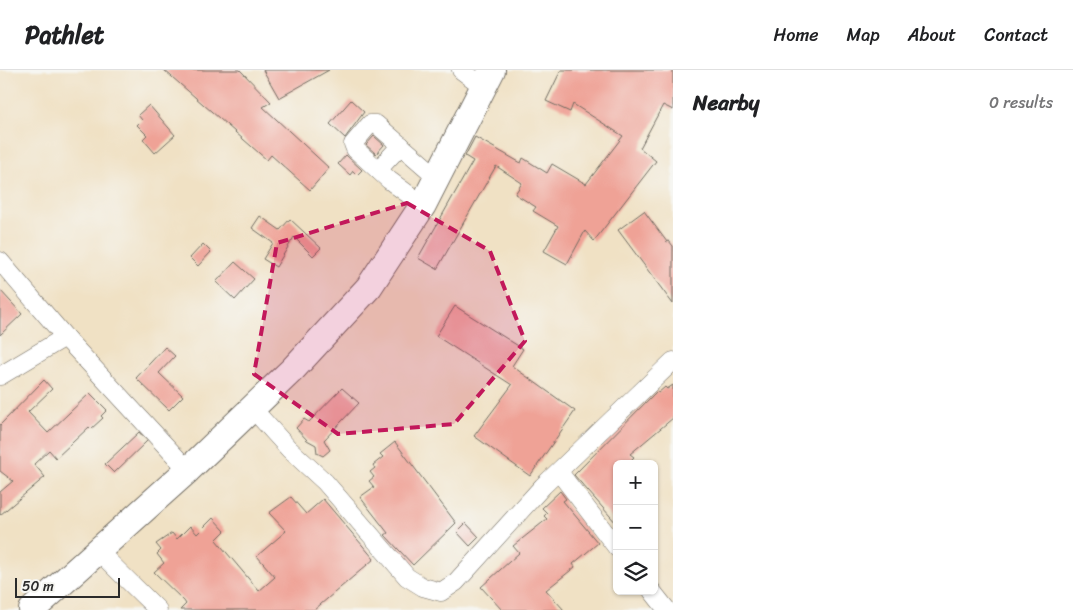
<!DOCTYPE html>
<html lang="en">
<head>
<meta charset="utf-8">
<style>
  body { margin:0; font-family:Sriracha,sans-serif; background:#f6f6f6; color:#202124 }
  .controls { position:absolute; right:15px; bottom:15px; display:grid; overflow:hidden; border-radius:8px; box-shadow:0 1px 4px #0004 }
  .controls button { width:45px; height:45px; display:grid; place-items:center; padding:0; border:0; border-bottom:1px solid #e0e0e0; background:#fff; color:#202124; font:25px sans-serif }
  .scale { position:absolute; left:15px; bottom:12px; width:105px; box-sizing:border-box; padding-left:5px; border:2px solid #2b2b2b; border-top:0; font-size:14px; line-height:18px; white-space:nowrap; color:#2b2b2b; -webkit-text-stroke:4px #f6f6f2; paint-order:stroke }
  .list { margin:0; padding:0; list-style:none }
  h2 { display:flex; justify-content:space-between; align-items:center; height:65px; margin:0; padding:0 20px; font-size:21px }
  h2 small { font-size:16px; font-weight:400; color:#757577 }
  .icon { flex:none; width:28px; height:28px; fill:none; stroke:currentColor; stroke-width:2; stroke-linecap:round; stroke-linejoin:round }
  .map { position:relative; flex:none; width:673px; height:540px; overflow:hidden }
  header { display:flex; align-items:center; gap:30px; box-sizing:border-box; height:70px; padding:0 25px; background:#fff; border-bottom:1px solid #e0e0e0 }
  header strong { font-size:24px }
  nav { display:flex; gap:28px; margin-inline-start:auto; font-size:18px }
  main { display:flex }
  aside { flex:1; background:#fff }
  .map>svg:first-child { display:block }
  .building { fill:#efa296 }
  .lines { fill:none; stroke-linecap:round; stroke-linejoin:round }
  .minor-casing { stroke:#706b61; stroke-width:19 }
  .highway-casing { stroke:#706b61; stroke-width:28 }
  .minor { stroke:#fff; stroke-width:18 }
  .highway { stroke:#fff; stroke-width:26 }
  .marked { fill:#c2185b; fill-opacity:0.2; stroke:#c2185b; stroke-width:4; stroke-dasharray:10 6; stroke-linejoin:round }
</style>
</head>
<body>
<header>
<strong>Pathlet</strong>
<nav><a>Home</a><a>Map</a><a>About</a><a>Contact</a></nav>
</header>
<main>
<div class="map">
<svg width="673" height="540" viewBox="0 0 673 540">
  <rect width="100%" height="100%" fill="#f6f6f2"/>
  <filter id="ink" filterUnits="userSpaceOnUse"><feTurbulence type="fractalNoise" baseFrequency=".02" numOctaves="2"/><feDisplacementMap in="SourceGraphic" scale="10" xChannelSelector="R" yChannelSelector="G"/><feConvolveMatrix kernelMatrix="1 2 1 2 8 2 1 2 1" color-interpolation-filters="sRGB"/></filter>
  <filter id="wash" filterUnits="userSpaceOnUse"><feTurbulence type="fractalNoise" baseFrequency=".0096" numOctaves="4" result="noise"/><feDisplacementMap in="SourceGraphic" scale="20" xChannelSelector="R" yChannelSelector="G"/><feGaussianBlur stdDeviation="1.12" result="paint"/><feColorMatrix in="noise" values="0 0 0 0 0 0 0 0 0 0 0 0 0 0 0 0 0 1.4 0 .05"/><feComposite in="paint" operator="in"/></filter>
  <g filter="url(#wash)">
    <rect width="100%" height="100%" fill="#f0e1c4"/>
    <g id="blocks">
      <g class="building">
        <path d="M 164,0 L 240,0 L 271,32 L 263,37 L 329,98 L 310,120 L 271,85 L 267,90 Z"/>
        <path d="M 263,0 L 329,0 L 279,28 Z"/>
        <path d="M 561,0 L 673,0 L 673,40 L 663,35 L 640,78 L 656,91 L 594,171 L 585,161 L 567,194 L 544,181 L 558,156 L 533,141 L 536,137 L 515,124 L 522,113 L 496,96 L 437,199 L 418,188 L 473,91 L 465,86 L 475,67 L 521,93 L 523,88 L 547,103 L 552,94 L 586,114 L 623,66 L 573,34 L 570,42 L 546,31 Z"/>
        <path d="M 351,30 L 364,42 L 345,68 L 330,54 Z"/>
        <path d="M 149,35 L 175,65 L 155,83 L 143,69 L 147,65 L 137,55 L 142,50 L 138,45 Z"/>
        <path d="M 374,66 L 384,75 L 376,84 L 366,75 Z"/>
        <path d="M 346,85 L 362,100 L 357,105 L 353,101 L 350,105 L 338,94 Z"/>
        <path d="M 644,141 L 667,172 L 669,171 L 673,176 L 673,234 L 618,160 Z"/>
        <path d="M 260,146 L 280,160 L 290,149 L 321,178 L 313,186 L 294,167 L 276,197 L 263,189 L 273,173 L 252,158 Z"/>
        <path d="M 203,174 L 211,182 L 198,196 L 190,188 Z"/>
        <path d="M 235,192 L 254,209 L 235,230 L 216,212 Z"/>
        <path d="M 0,220 L 22,244 L 0,265 Z"/>
        <path d="M 455,236 L 523,279 L 512,296 L 575,341 L 530,406 L 474,366 L 512,315 L 436,266 Z"/>
        <path d="M 165,277 L 175,286 L 159,303 L 183,326 L 169,340 L 136,308 Z"/>
        <path d="M 44,310 L 52,319 L 28,342 L 48,363 L 90,323 L 107,340 L 101,346 L 103,348 L 91,359 L 89,357 L 56,388 L 49,380 L 34,394 L 45,407 L 0,445 L 0,422 L 13,411 L 0,401 L 0,355 Z"/>
        <path d="M 673,315 L 673,348 L 630,384 L 634,387 L 627,394 L 617,394 L 617,454 L 574,405 L 657,321 L 658,323 L 665,317 L 667,319 Z"/>
        <path d="M 342,318 L 359,333 L 324,370 L 330,380 L 323,386 L 317,383 L 316,375 L 307,370 L 296,358 L 304,349 L 309,352 Z"/>
        <path d="M 139,362 L 147,371 L 114,403 L 105,394 Z"/>
        <path d="M 395,372 L 456,453 L 413,495 L 385,465 L 388,463 L 360,427 L 374,417 L 369,411 L 374,407 L 370,402 L 375,398 L 373,395 L 383,387 L 380,384 Z"/>
        <path d="M 560,421 L 566,429 L 563,431 L 598,473 L 573,494 L 575,497 L 546,520 L 564,540 L 502,540 L 481,517 L 519,483 L 513,476 L 547,449 L 544,446 L 547,443 L 542,438 Z"/>
        <path d="M 291,427 L 306,444 L 323,429 L 374,489 L 314,540 L 180,540 L 186,534 L 184,531 L 154,502 L 164,493 L 157,484 L 161,480 L 156,474 L 172,463 L 177,469 L 190,456 L 197,464 L 213,448 L 225,461 L 216,470 L 259,521 L 275,507 L 257,486 L 286,461 L 269,443 Z"/>
        <path d="M 466,453 L 479,467 L 470,476 L 457,462 Z"/>
      </g>
    </g>
  </g>
  <g filter="url(#ink)">
    <use href="#blocks" fill-opacity="0" stroke="#706b61" stroke-width="1"/>
    <g class="lines">
      <g class="minor-casing">
        <g id="minor">
          <path d="M 461,0 L 484,17"/>
          <path d="M 378,100 L 401,75"/>
          <path d="M 423,135 L 389,110 L 355,79 L 353,74 L 370,54 L 376,54 L 437,107"/>
          <path d="M 0,191 L 65,267 L 188,400"/>
          <path d="M 0,306 L 65,267"/>
          <path d="M 252,338 L 289,379 L 325,412 L 407,507 L 423,517 L 441,522 L 456,512 L 543,416 L 673,291"/>
          <path d="M 559,402 L 617,478"/>
          <path d="M 97,480 L 158,540"/>
          <path d="M 652,521 L 667,540"/>
        </g>
      </g>
      <g class="highway-casing">
        <path id="highway" d="M 32,540 L 188,400 L 293,299 L 369,217 L 423,135 L 492,0"/>
      </g>
      <use href="#minor" class="minor"/>
      <use href="#highway" class="highway"/>
    </g>
  </g>
  <path class="marked" d="M 407,133 L 490,181 L 525,271 L 454,354 L 338,364 L 254,304 L 277,173 Z"/>
</svg>
<div class="controls">
<button>+</button>
<button>−</button>
<button><svg class="icon" aria-label="layers" viewBox="0 0 24 24"><path d="M12 4l9 5-9 5-9-5zM3 14l9 5 9-5"/></svg></button>
</div>
<div class="scale">50 m</div>
</div>
<aside>
<h2>Nearby<small>0 results</small></h2>
<ul class="list">
</ul>
</aside>
</main>
</body>
</html>
